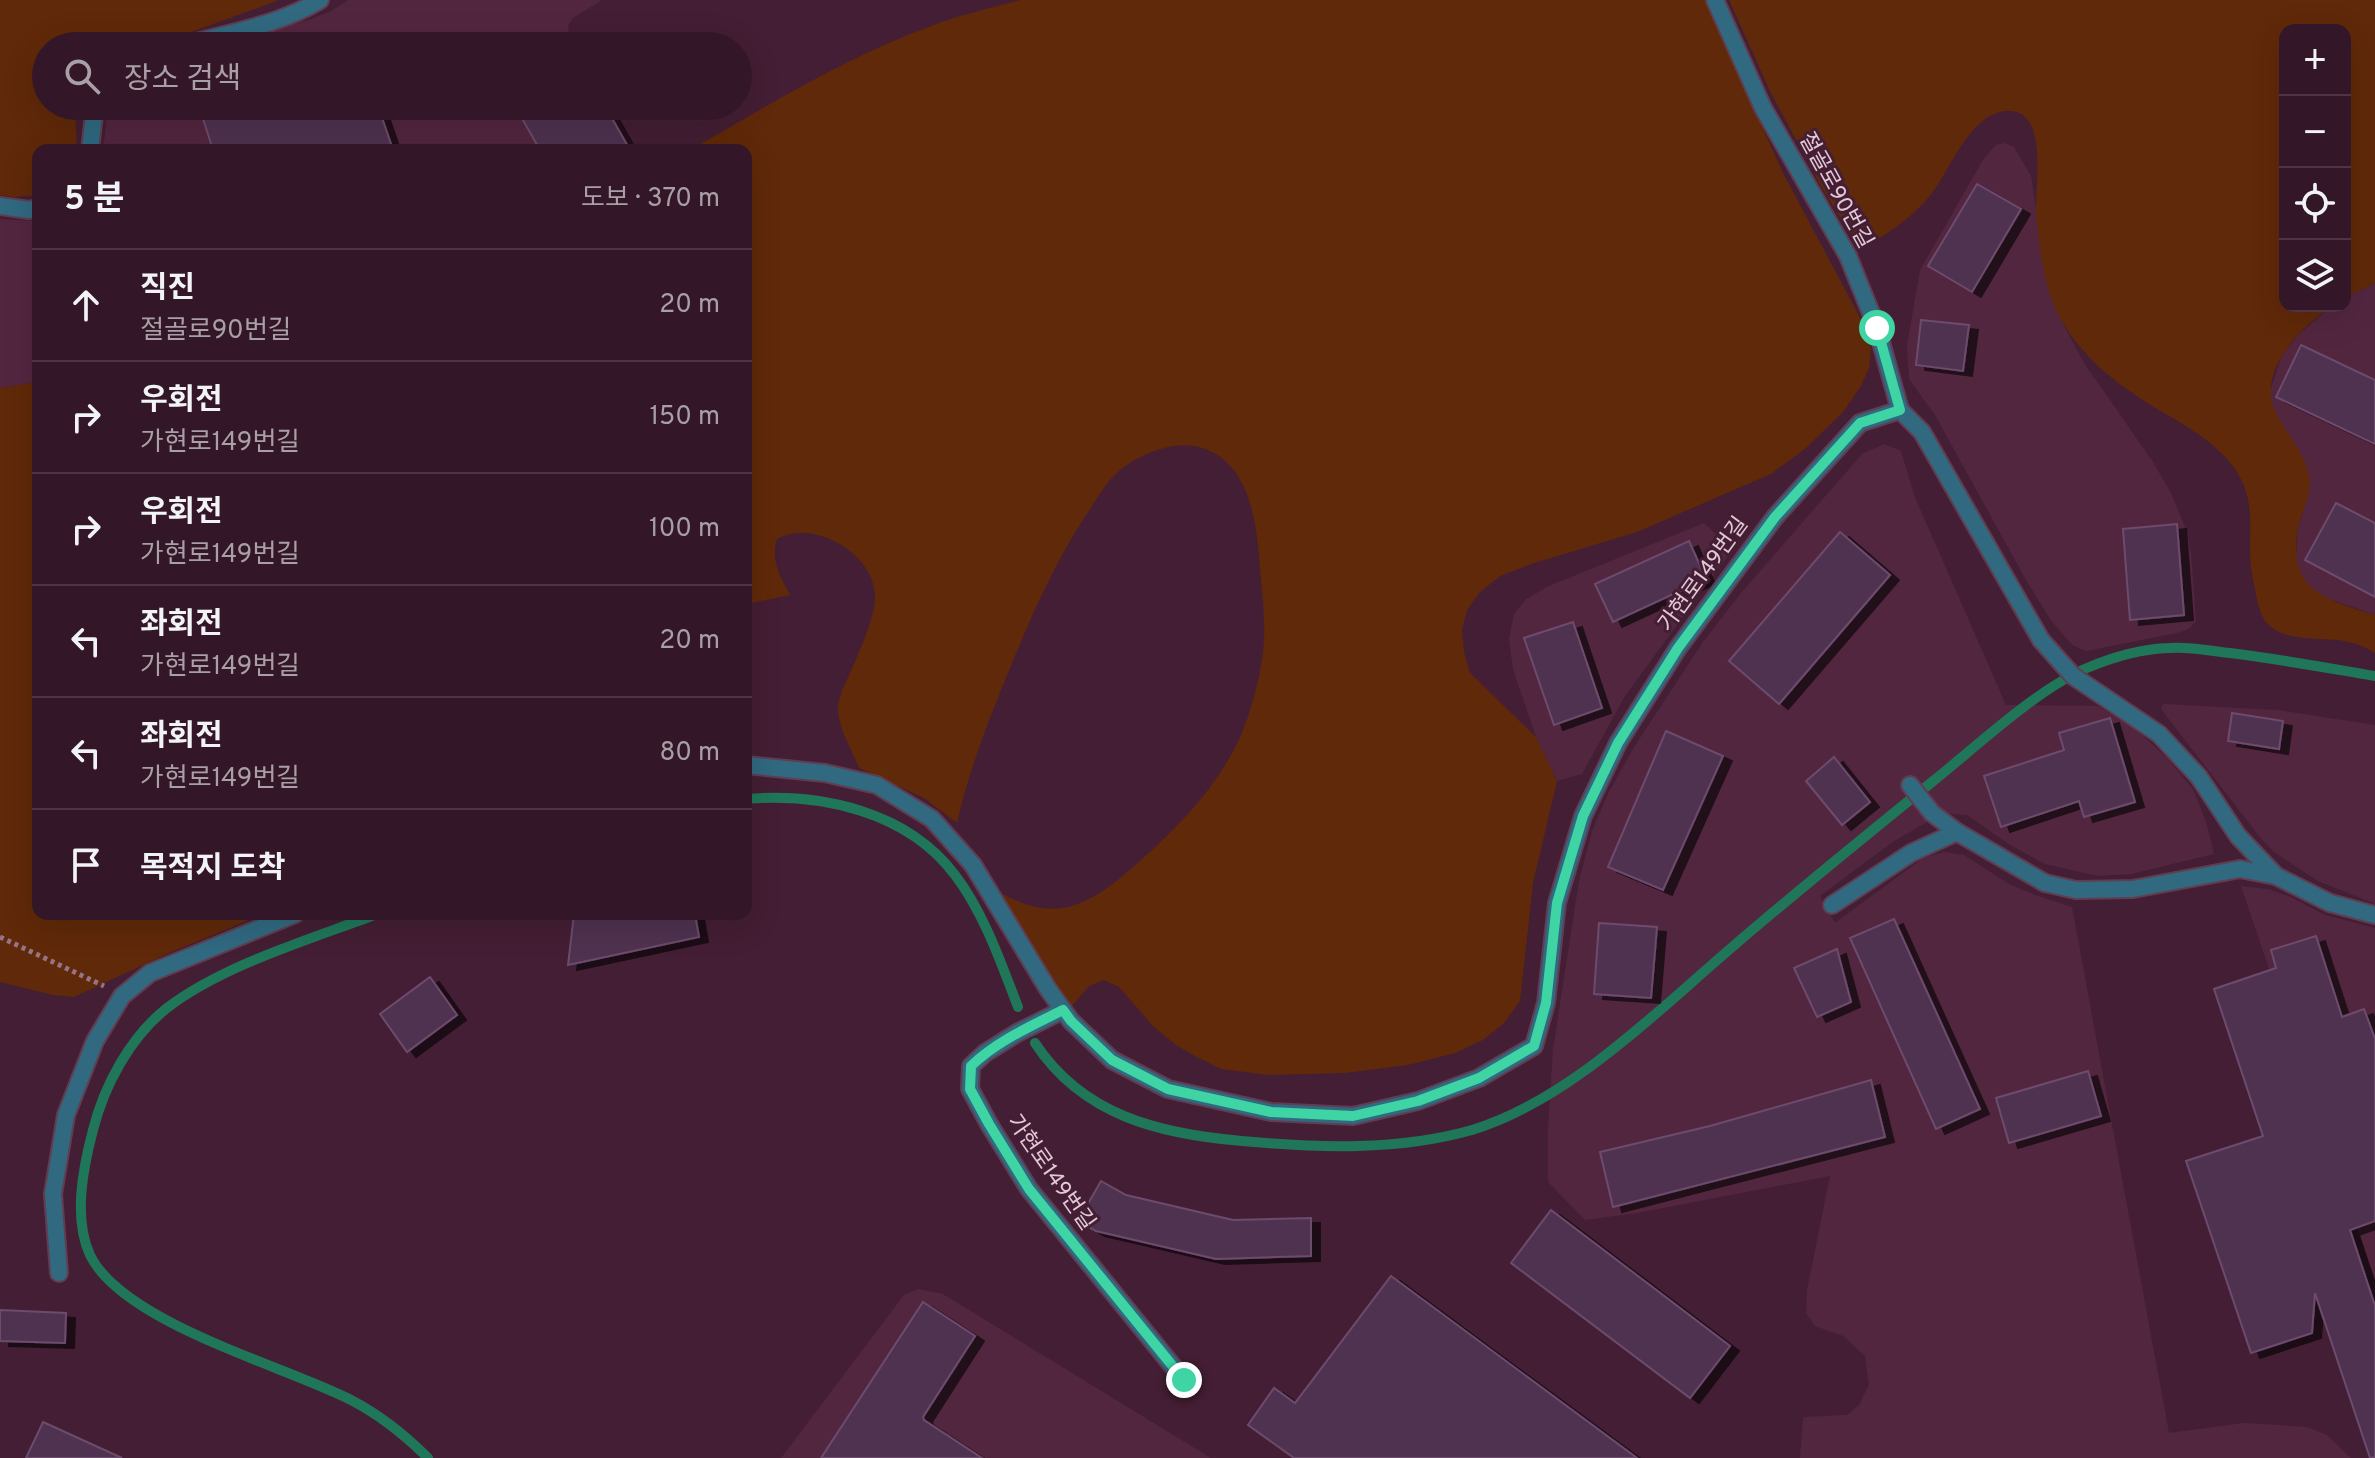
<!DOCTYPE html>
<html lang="ko">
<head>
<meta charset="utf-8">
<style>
  body { margin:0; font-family:Overpass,"Noto Sans KR",sans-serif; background:#3b1f2f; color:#f1f3f6 }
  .controls { position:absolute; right:24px; top:24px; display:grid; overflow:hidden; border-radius:16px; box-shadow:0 8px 32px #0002 }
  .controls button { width:72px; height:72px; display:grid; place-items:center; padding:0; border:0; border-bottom:2px solid #4e3544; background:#331627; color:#f1f3f6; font:40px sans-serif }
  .stop { position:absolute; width:24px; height:24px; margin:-18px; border:6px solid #3ed4a3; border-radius:50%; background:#fff }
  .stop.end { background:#3ed4a3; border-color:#fff; box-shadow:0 2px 8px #0008 }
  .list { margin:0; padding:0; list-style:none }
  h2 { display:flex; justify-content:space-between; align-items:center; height:104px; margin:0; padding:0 32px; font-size:34px }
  h2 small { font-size:26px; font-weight:400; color:#a99fa7 }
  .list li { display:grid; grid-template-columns:52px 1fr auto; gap:24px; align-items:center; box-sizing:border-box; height:112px; padding:0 32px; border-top:2px solid #4e3544 }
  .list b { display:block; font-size:30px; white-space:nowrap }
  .list p { margin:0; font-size:26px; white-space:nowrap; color:#a99fa7 }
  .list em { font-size:26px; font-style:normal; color:#a99fa7 }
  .icon { flex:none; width:44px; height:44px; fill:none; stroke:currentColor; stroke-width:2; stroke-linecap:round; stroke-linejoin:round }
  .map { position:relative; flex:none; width:2375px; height:1458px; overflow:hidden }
  .search { position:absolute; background:#331627; box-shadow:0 8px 32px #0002; left:32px; top:32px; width:720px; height:88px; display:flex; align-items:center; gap:20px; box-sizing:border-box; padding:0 28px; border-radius:44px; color:#a99fa7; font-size:30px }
  .panel { position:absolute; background:#331627; box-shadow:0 8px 32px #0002; left:32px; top:144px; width:720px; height:776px; border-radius:16px }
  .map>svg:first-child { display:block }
  .built { fill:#532640 }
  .green { fill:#602909 }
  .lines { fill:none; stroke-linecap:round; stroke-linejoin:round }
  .stream { stroke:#1f7659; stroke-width:10 }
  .building { fill:#503150; stroke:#6c4b6c; stroke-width:2; filter:url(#shadow) }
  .service-casing { stroke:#613d51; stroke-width:20 }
  .path { stroke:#947485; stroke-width:5; stroke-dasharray:4 4; stroke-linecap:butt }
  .service { stroke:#306980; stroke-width:16 }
  .route { stroke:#3ed4a3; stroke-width:10 }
  .labels { text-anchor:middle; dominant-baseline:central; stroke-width:6; stroke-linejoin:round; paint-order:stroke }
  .street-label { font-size:22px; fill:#e3c9d6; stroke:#441e34 }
</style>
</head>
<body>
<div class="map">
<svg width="2375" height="1458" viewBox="0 0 2375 1458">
  <defs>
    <filter id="shadow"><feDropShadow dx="9" dy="5" stdDeviation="0" flood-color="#0009"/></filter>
  </defs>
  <rect width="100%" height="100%" fill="#441e34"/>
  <g class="built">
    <path d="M 348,0 L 602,0 L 573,18 L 568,25 L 569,33 L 577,46 L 218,46 L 311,19 L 331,11 Z"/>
    <path d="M 108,106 L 611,106 L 637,150 L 103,150 Z"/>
    <path d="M 2005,143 L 2014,147 L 2031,176 L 2048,288 L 2060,318 L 2084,363 L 2153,462 L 2171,493 L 2187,532 L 2191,553 L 2196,621 L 2190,628 L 2181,632 L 2086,651 L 2072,645 L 2050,619 L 2026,580 L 1935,415 L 1909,379 L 1907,345 L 1920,270 L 1984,158 L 1996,145 Z"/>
    <path d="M 0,219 L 38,221 L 38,382 L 0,388 Z"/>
    <path d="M 2375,283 L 2375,615 L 2321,596 L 2306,585 L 2298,570 L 2296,555 L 2298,527 L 2308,496 L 2304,461 L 2275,413 L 2269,394 L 2282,355 L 2299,334 L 2327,310 L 2333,306 L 2345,306 L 2345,298 Z"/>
    <path d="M 1884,444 L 1901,451 L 1914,495 L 2006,705 L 2098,706 L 2138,731 L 2167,758 L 2193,789 L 2206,822 L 2214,854 L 2131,874 L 2098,876 L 2045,864 L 2010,845 L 1967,815 L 1943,813 L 1894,841 L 1820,896 L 1835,923 L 1923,858 L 1944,852 L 1964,855 L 2009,884 L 2035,895 L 2072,907 L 2169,1433 L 2244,1423 L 2307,1427 L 2327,1435 L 2351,1458 L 1800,1458 L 1803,1417 L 1847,1415 L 1859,1405 L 1869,1385 L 1865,1356 L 1843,1336 L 1815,1326 L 1806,1313 L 1807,1290 L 1830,1176 L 1637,1213 L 1585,1220 L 1548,1182 L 1548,1130 L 1553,1049 L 1579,881 L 1592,831 L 1609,792 L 1634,747 L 1703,642 L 1741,593 L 1862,454 Z"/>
    <path d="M 1704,523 L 1732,550 L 1625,696 L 1582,774 L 1557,781 L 1536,737 L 1513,669 L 1509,639 L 1514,614 L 1526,599 L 1549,586 Z"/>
    <path d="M 2163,704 L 2278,710 L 2375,725 L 2375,904 L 2316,880 L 2274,852 L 2259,836 L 2161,709 Z"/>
    <path d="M 2241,886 L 2267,889 L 2291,897 L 2325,915 L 2375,928 L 2375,1281 Z"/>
    <path d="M 918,1289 L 943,1294 L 1211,1458 L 781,1458 L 904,1295 Z"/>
  </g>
  <g class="green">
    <path d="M 0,0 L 279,0 L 153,46 L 46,46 L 46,106 L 75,106 L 77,150 L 38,150 L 38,195 L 14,197 L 0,195 Z"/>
    <path d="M 1021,0 L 1705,0 L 1783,173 L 1864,325 L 1871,350 L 1869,368 L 1861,386 L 1843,412 L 1806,448 L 1771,474 L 1637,532 L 1534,563 L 1500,576 L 1479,593 L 1467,610 L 1462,630 L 1464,652 L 1470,673 L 1536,737 L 1557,781 L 1533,883 L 1520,1001 L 1504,1023 L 1483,1040 L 1455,1053 L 1408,1065 L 1344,1073 L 1269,1075 L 1221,1069 L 1195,1056 L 1176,1045 L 1154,1027 L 1119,987 L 1104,980 L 1089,986 L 1071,1007 C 1042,981 1010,933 1003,894 C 1061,927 1096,900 1141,860 C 1183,823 1227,776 1246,722 C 1254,700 1260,675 1263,652 C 1266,628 1263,603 1261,580 C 1257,533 1255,462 1199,447 C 1173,440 1134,456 1116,474 C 1103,486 1094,504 1084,518 C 1051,569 1028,624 1005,680 C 986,727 968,774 957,823 L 924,798 L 859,768 C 852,750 839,730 838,710 C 838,693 848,679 854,664 C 862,645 873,620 875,600 C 878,555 814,518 777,539 C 770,559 780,576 790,595 L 746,604 L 746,150 L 690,150 C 767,106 843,59 926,28 C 956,16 989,8 1021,0 Z"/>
    <path d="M 1729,0 L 2375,0 L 2375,283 L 2345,298 L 2345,30 L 2285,30 L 2285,306 L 2333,306 C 2300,327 2254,373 2277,415 C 2288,436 2308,457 2310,481 C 2311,497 2301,512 2298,528 C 2287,591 2325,599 2375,615 L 2375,653 C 2368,649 2361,645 2353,643 C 2327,635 2285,645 2266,622 C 2260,614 2258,604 2256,594 C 2253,580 2250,566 2250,552 C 2250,518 2254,494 2232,465 C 2212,439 2182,424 2154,407 C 2108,379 2063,342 2048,288 C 2041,263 2038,235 2036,210 C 2035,185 2049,108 2007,111 C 1970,113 1951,169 1932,193 C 1916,214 1894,230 1871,243 L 1851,235 L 1822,188 L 1770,91 Z"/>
    <path d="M 38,382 L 38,914 L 264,914 L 169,953 L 74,997 L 53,995 L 0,982 L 0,388 Z"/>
  </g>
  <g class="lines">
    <g class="stream">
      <path d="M 746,799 C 821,793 907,811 955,875 C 984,913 1001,963 1018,1007"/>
      <path d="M 377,914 C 311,939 223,965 167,1008 C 130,1037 104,1086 93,1130 C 83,1168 73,1218 90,1255 C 123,1323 285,1366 351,1400 C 380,1415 406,1436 428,1458"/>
      <path d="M 1035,1043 C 1083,1116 1160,1134 1242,1141 C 1318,1148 1398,1151 1472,1130 C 1568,1101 1655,1013 1730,949 C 1796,892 1864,837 1932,782 C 1976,747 2037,689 2087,668 C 2113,657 2140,649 2169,648 C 2189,646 2210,651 2230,653 C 2279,659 2327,668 2375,676"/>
    </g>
  </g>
  <g class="building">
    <path d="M 199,106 L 378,106 L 393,150 L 213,150 Z"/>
    <path d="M 515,106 L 605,106 L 630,150 L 540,150 Z"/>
    <path d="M 1977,184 L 2021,209 L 1972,292 L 1928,266 Z"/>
    <path d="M 1921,320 L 1969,325 L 1963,371 L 1916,365 Z"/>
    <path d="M 2301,345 L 2375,380 L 2375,444 L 2276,397 Z"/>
    <path d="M 2336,503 L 2375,523 L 2375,597 L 2305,560 Z"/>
    <path d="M 2177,524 L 2184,615 L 2130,620 L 2123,529 Z"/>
    <path d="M 1840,532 L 1890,575 L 1779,704 L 1729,661 Z"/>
    <path d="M 1689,541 L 1706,579 L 1613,622 L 1595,584 Z"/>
    <path d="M 1573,622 L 1602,708 L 1554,725 L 1524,638 Z"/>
    <path d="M 2232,713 L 2283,721 L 2279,749 L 2228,741 Z"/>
    <path d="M 2110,718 L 2135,802 L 2084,817 L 2079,801 L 2001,827 L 1984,776 L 2064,750 L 2059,733 Z"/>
    <path d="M 1666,731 L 1723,756 L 1663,890 L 1608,867 Z"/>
    <path d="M 1834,757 L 1870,802 L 1842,825 L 1806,781 Z"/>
    <path d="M 574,914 L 695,914 L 699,937 L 568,965 Z"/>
    <path d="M 1894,919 L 1980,1109 L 1936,1129 L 1850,938 Z"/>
    <path d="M 1599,923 L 1657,927 L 1651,998 L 1594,994 Z"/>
    <path d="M 2316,936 L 2342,1017 L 2364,1009 L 2375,1039 L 2375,1221 L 2350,1230 L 2375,1306 L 2375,1457 L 2370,1458 L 2315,1293 L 2312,1333 L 2251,1353 L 2186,1161 L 2263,1136 L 2214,989 L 2276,968 L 2271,950 Z"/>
    <path d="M 1837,949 L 1851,1002 L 1817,1017 L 1794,968 Z"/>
    <path d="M 430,977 L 457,1015 L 407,1052 L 380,1014 Z"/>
    <path d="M 2088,1071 L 2101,1116 L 2009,1143 L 1996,1098 Z"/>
    <path d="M 1871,1080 L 1885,1137 L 1613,1207 L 1600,1152 L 1710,1126 Z"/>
    <path d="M 1101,1181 L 1126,1195 L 1233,1220 L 1311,1218 L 1311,1256 L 1216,1259 L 1096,1231 L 1078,1221 Z"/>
    <path d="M 1551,1210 L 1730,1346 L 1690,1398 L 1511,1263 Z"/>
    <path d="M 1391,1276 L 1637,1458 L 1294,1458 L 1248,1425 L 1274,1388 L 1295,1403 Z"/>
    <path d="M 923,1302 L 975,1336 L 923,1417 L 924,1420 L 982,1458 L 821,1458 Z"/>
    <path d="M 0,1310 L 66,1313 L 65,1343 L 0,1341 Z"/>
    <path d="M 43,1422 L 122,1458 L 26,1458 Z"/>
  </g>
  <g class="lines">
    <g class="service-casing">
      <g id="service">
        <path d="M 1715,0 L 1763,108 L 1848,256 L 1877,328 L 1900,410"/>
        <path d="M 182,46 C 227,33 280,25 320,0"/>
        <path d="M 90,150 L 95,106"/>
        <path d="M 0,206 L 29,210 L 38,208"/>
        <path d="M 746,765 L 825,773 L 877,785 L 932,819 L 973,865 L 1048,989 L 1071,1021 L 1112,1060 L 1168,1089 L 1271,1112 L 1353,1116 L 1418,1101 L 1479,1078 L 1534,1046 L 1546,1003 L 1557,903 L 1583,816 L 1618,743 L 1678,648 L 1775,517 L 1860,423 L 1900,410 L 1922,432 L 2041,640 L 2073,676 L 2159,734 L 2199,777 L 2238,836 L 2276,876 L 2330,903 L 2375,915"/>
        <path d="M 1910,785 L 1932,813 L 1957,832"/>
        <path d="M 1832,905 L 1911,853 L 1957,832 L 2045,883 L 2076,890 L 2133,889 L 2240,869 L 2276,876"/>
        <path d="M 1063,1010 L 1017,1033 L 985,1053 L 971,1066 L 970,1089 L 989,1124 L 1029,1189 L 1184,1380"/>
        <path d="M 59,1273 L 53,1194 L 66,1115 L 95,1041 L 122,996 L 150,973 L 295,914"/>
      </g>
    </g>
    <path class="path" d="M 0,937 L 104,986"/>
    <use href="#service" class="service"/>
  </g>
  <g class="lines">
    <path class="route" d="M 1184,1380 L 1029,1189 L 989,1124 L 970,1089 L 971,1066 C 997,1041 1031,1026 1063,1010 L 1071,1021 L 1112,1060 L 1168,1089 L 1271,1112 L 1353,1116 L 1418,1101 L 1479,1078 L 1534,1046 L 1546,1003 L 1557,903 L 1583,816 L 1618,743 L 1678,648 L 1775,517 L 1860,423 L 1900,410 L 1877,328"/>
  </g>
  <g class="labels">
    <g class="street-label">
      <text transform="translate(1835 191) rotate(61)">절골로90번길</text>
      <text transform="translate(1704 575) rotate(-54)">가현로149번길</text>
      <text transform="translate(1050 1173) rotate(55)">가현로149번길</text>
    </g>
  </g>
</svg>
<div class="controls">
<button>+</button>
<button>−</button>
<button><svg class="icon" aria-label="locate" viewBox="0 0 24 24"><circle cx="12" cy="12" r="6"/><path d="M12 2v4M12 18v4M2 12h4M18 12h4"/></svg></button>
<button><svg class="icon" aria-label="layers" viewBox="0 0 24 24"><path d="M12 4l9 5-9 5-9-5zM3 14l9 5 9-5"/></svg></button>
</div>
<div class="stop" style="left:1877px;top:328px"></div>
<div class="stop end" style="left:1184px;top:1380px"></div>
<div class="search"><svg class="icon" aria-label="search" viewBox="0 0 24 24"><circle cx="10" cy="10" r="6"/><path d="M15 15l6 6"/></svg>장소 검색</div>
<section class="panel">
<h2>5 분<small>도보 · 370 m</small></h2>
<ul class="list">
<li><svg class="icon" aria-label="ahead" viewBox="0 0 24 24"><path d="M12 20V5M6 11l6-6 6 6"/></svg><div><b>직진</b><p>절골로90번길</p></div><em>20 m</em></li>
<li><svg class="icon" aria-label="right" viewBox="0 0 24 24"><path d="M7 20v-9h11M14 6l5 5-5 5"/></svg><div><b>우회전</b><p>가현로149번길</p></div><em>150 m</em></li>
<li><svg class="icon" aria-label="right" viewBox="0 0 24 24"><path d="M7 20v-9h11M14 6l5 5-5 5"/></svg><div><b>우회전</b><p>가현로149번길</p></div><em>100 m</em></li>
<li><svg class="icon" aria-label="left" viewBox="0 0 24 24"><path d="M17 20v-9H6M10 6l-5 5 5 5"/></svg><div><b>좌회전</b><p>가현로149번길</p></div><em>20 m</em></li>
<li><svg class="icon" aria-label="left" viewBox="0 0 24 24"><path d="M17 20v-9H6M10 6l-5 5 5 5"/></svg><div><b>좌회전</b><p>가현로149번길</p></div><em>80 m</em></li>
<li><svg class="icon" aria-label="arrive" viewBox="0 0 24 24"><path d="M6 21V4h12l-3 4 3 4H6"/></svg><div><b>목적지 도착</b></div></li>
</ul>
</section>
</div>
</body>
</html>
